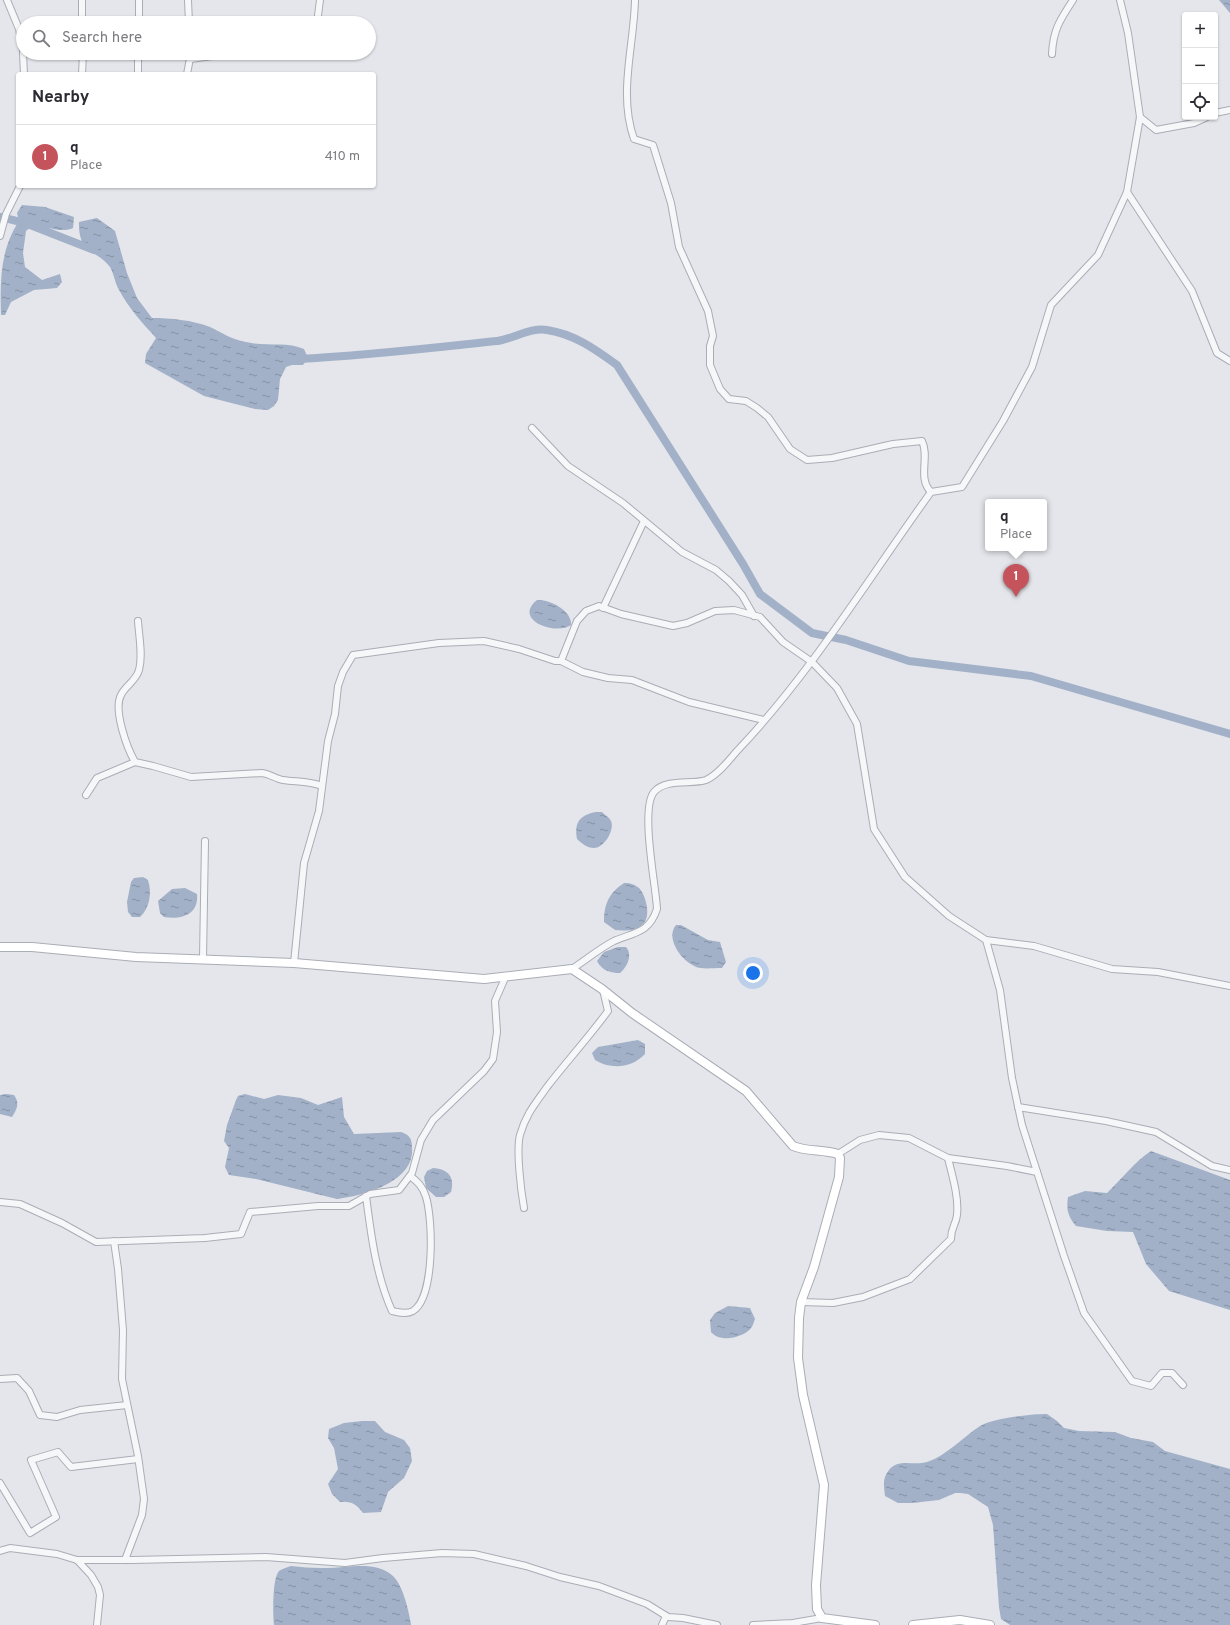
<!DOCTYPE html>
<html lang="en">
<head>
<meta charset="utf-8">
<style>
  body { margin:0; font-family:Overpass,sans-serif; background:#f7f7f7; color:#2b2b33 }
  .controls { position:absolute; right:12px; top:12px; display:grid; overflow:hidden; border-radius:4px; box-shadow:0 1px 3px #0004 }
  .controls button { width:36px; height:36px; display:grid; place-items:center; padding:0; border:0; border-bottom:1px solid #e1e1e2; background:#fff; color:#2b2b33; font:20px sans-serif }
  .you { position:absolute; left:753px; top:973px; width:14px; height:14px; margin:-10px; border:3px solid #fff; border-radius:50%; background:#1a73e8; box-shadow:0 0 0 6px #1a73e833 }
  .badge { display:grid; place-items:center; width:26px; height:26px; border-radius:50%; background:#c5535c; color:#fff; font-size:13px; font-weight:700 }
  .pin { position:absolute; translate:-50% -33px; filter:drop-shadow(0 1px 2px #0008) }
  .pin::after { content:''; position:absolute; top:21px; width:14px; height:12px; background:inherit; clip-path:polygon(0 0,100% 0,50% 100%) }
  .popup { position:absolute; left:985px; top:499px; width:62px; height:52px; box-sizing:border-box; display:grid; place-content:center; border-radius:4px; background:#fff; filter:drop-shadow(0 1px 3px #0005); font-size:13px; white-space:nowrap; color:#7c7c81 }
  .popup b { font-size:15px; color:#2b2b33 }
  .popup::after { content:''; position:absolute; left:50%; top:100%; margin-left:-8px; border:8px solid transparent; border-top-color:#fff }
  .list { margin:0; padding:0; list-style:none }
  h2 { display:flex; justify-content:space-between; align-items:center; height:52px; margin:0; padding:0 16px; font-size:17px }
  h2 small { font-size:13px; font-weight:400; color:#7c7c81 }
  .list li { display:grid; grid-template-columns:26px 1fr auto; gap:12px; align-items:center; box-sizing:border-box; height:64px; padding:0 16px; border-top:1px solid #e1e1e2 }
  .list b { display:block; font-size:15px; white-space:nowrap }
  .list p { margin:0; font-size:13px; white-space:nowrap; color:#7c7c81 }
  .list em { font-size:13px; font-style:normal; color:#7c7c81 }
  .icon { flex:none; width:22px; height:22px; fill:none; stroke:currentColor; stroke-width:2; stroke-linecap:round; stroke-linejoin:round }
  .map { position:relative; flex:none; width:1230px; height:1625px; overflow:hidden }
  .search { position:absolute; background:#fff; box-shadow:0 1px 3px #0004; left:16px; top:16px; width:360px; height:44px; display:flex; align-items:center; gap:10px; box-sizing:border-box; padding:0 14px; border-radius:22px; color:#7c7c81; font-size:15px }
  .panel { position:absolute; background:#fff; box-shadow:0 1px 3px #0004; left:16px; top:72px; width:360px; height:116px; border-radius:4px }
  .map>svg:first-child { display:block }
  .water { fill:url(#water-ripples) }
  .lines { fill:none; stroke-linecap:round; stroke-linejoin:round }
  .canal { stroke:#a2b1c8; stroke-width:8 }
  .street-casing { stroke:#a9adb5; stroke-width:8 }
  .secondary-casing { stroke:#a9adb5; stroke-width:10 }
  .street { stroke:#f6f7f9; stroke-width:6 }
  .secondary { stroke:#fff; stroke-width:8 }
</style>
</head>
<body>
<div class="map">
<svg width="1230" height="1625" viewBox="0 0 1230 1625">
  <defs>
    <pattern id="water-ripples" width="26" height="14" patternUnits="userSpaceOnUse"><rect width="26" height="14" fill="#a2b1c8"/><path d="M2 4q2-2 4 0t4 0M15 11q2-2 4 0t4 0" fill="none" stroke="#8491a4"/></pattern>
  </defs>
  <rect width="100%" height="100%" fill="#e4e6eb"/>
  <g class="water">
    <path d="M 1219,0 L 1230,0 L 1230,13 Z"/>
    <path d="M 22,205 L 45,207 L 74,217 L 73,228 C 61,234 45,225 32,226 L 26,231 L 23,253 L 25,267 L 42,280 L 60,274 L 62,282 L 57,288 L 34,290 L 11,302 L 5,315 L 1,315 C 0,281 0,250 19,221 L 17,213 Z"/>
    <path d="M 97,218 L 115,231 L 127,273 L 137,298 L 152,318 C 170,318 192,320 210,327 C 223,333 230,339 246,342 C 266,347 286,341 304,349 L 308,358 L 303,365 L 292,365 L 286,367 L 280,379 L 278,400 L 274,406 L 268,410 L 255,409 L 204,396 L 145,363 L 146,354 L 156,338 C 143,324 128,307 119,290 C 115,283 114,274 110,267 C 96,249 78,254 79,222 Z"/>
    <path d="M 537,600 C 549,599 572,610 571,625 C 556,636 512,620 537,600 Z"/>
    <path d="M 596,812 L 602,812 C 605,815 610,818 611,821 C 615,830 604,848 594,848 C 587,848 581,843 577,839 C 574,822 580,815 596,812 Z"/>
    <path d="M 143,877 L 148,880 C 152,892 150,908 140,917 L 132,917 L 128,912 L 127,902 L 131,882 L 134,878 Z"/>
    <path d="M 624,883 C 630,883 634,884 639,888 C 646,895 652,918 642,925 C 635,931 624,931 615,930 L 604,922 C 604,904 609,893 624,883 Z"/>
    <path d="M 185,888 L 197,894 C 199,914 182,920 164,917 L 160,913 L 158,901 L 172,889 Z"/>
    <path d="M 676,925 L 681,925 L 708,940 L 720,942 L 726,962 L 722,968 C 715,968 707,969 700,968 C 684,965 664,939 676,925 Z"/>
    <path d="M 618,947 L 626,947 C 633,955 627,967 620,973 C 611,973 602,971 597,961 L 604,952 Z"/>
    <path d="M 638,1040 L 645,1044 L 645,1054 C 632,1068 611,1070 595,1060 L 592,1053 L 598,1047 Z"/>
    <path d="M 6,1094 L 14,1095 C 20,1103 17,1109 12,1117 L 0,1114 L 0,1095 Z"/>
    <path d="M 245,1094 L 264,1099 L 278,1095 L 301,1098 L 318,1105 L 342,1097 L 344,1117 L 354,1134 L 401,1132 C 410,1135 412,1139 412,1148 C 415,1182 363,1196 337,1199 L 256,1179 L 229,1175 L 225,1167 L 229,1148 L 224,1141 L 227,1125 L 236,1100 L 238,1096 Z"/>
    <path d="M 1151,1151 L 1230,1180 L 1230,1310 L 1169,1291 L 1146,1264 L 1133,1232 L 1107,1231 L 1076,1226 C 1068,1216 1066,1210 1068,1197 L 1085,1191 L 1107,1193 C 1121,1180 1135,1161 1151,1151 Z"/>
    <path d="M 433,1168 C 448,1169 455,1177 451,1192 L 444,1197 L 436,1197 L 426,1188 L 424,1177 L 427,1171 Z"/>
    <path d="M 728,1306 L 750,1308 L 755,1319 C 754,1321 753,1326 751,1328 C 743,1338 720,1343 711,1332 L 710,1320 L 715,1313 Z"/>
    <path d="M 1047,1414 L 1057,1421 L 1064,1428 L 1079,1431 L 1115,1432 L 1131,1438 L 1153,1442 L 1165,1451 L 1230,1469 L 1230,1625 L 1010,1625 L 1001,1619 L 999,1607 L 993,1525 L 988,1507 L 968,1494 L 960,1493 L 955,1493 L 939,1500 L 912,1503 L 898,1503 L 885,1496 C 884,1486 882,1479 889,1470 C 898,1458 914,1466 927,1462 C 946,1456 963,1437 980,1426 C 993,1418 1031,1414 1047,1414 Z"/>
    <path d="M 362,1421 L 375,1421 L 385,1432 L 404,1440 L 410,1448 L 412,1461 L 404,1478 L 388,1492 L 381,1512 L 363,1513 C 356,1504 352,1501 340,1502 L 332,1494 L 328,1484 L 338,1469 L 334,1448 L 328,1438 L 329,1429 L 344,1423 Z"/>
    <path d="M 291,1566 C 301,1567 311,1568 322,1568 C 345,1569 374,1559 393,1576 C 403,1585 409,1612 411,1625 L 274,1625 C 273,1614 272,1579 279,1571 C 282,1569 287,1567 291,1566 Z"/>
  </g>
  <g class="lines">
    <g class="canal">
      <path d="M 0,217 L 25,223 L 94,250"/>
      <path d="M 298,359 C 364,356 431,348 497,341 C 513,339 531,327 547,330 C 574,334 595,349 617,365 L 743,564 L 760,594 L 812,633 L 846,640 L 909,661 L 1031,676 L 1230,734"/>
    </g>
    <g class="street-casing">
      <g id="street">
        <path d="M 7,0 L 19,29 L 23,50"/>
        <path d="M 82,0 L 82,23"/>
        <path d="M 188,0 L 189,23"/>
        <path d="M 635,0 C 634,46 618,94 634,139 L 653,145 L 671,203 L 679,247 L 708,311 L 713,336 L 710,346 L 710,365 L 720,389 L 729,399 L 746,401 L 757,408 L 768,417 L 790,449 L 807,460 L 832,458 L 893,444 L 922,441 C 930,457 917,478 931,492"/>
        <path d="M 139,23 L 139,0"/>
        <path d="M 317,23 L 320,0"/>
        <path d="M 23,53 L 24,74"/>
        <path d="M 1052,54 C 1053,30 1060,20 1073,0"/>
        <path d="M 191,59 L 219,55 L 272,53"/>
        <path d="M 82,74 L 83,53"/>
        <path d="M 138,74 L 138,53"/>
        <path d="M 187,74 L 191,53"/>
        <path d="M 1215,113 L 1230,110"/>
        <path d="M 1140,117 L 1156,130 L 1194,123 L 1207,117"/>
        <path d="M 1127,192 L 1192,291 L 1217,353 L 1230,361"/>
        <path d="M 0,236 L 6,214 L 20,186"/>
        <path d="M 532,428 L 568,466 L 623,503 L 682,552 L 716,570 L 729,581 L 742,595 L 754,616"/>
        <path d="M 603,608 L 644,521"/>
        <path d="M 138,621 C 139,637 143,655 139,670 C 136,681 125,686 121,695 C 113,710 127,748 135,762 L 153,766 L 191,777 L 262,773 C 270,774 276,779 283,780 C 296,782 309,781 322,786"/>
        <path d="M 561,661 L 583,672 L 608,678 L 632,680 L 689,702 L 764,720"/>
        <path d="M 86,795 L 97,778 L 135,762"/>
        <path d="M 986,940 L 1034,946 L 1112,969 L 1158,972 L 1230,986"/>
        <path d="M 203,958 L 205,841"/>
        <path d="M 294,963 L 304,863 L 319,811 L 328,741 L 335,714 L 338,686 L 343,672 L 353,655 L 439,643 L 484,641 L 519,649 L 555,661 L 561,661 L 577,621 L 586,611 L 599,606 L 621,614 L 673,626 L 687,623 L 715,611 L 734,610 L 760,617 L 783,642 L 812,662 L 837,688 L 857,724 L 874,829 L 905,877 L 949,916 L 986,940 L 1000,990 L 1012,1078 L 1022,1125 L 1064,1256 L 1084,1313 L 1132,1381 L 1151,1386 L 1162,1373 L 1172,1373 L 1183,1385"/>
        <path d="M 572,969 C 586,960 600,948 614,941 C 635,932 649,933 657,909 C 656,886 640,809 654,792 C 666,778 691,785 706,780 C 718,775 729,760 737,751 C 812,672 868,579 931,492 L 962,487 L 1003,421 L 1032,367 L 1051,305 L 1098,255 L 1127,192 L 1140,117 L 1128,33 L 1120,0"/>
        <path d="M 1018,1107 L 1106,1121 L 1156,1132 L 1212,1166 L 1230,1170"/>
        <path d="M 838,1154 L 860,1140 L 879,1135 L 909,1138 L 948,1158 L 1007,1166 L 1037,1172"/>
        <path d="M 366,1196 C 371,1235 376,1275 392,1311 C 398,1312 406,1315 413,1311 C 435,1297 433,1220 426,1197 C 423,1187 418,1182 410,1176"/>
        <path d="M 0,1202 L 20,1204 L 62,1223 L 96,1242 L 205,1238 L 241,1234 L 250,1212 L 318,1206 L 349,1206 L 370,1194 L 399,1190 L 412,1173 L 421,1140 L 433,1120 L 484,1071 L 493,1059 L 497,1032 L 495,1001 L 505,978"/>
        <path d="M 524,1208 C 521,1191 516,1150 520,1135 C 526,1114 535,1104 547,1087 C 567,1061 589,1037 608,1011 L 603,990"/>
        <path d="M 114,1241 L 118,1269 L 123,1330 L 122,1379 L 138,1456 L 144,1499 L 142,1515 L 125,1560"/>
        <path d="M 801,1302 L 833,1303 L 863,1297 L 910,1279 L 951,1239 C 951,1227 956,1225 957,1215 C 959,1197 952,1175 948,1158"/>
        <path d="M 0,1379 L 17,1378 L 29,1391 L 40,1415 L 57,1417 L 80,1410 L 127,1405"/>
        <path d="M 0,1483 L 30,1533 L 56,1517 L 31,1460 L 58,1452 L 71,1467 L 138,1459"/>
        <path d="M 0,1551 L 10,1548 L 57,1554 L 77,1560 L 91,1575 L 98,1587 L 100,1595 L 97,1625"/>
        <path d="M 77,1560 L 132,1560 L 266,1557 L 345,1563 L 383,1558 L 442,1553 L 474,1554 L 526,1566 L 560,1577 L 599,1586 L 647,1604 L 668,1617 L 683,1618 L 717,1625"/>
        <path d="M 662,1625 L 666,1616"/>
        <path d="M 753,1625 L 793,1623 L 822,1618"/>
      </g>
    </g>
    <g class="secondary-casing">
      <g id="secondary">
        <path d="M 0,947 L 32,947 L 136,957 L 294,963 L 484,979 L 572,969 L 602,989 L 632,1013 L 746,1091 L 793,1146 C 807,1152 823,1149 838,1154 L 840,1158 L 839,1177 L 814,1267 L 801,1302 L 799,1318 L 798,1358 L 803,1395 L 824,1485 L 816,1585 L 817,1609 L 822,1618 L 875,1625"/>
        <path d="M 913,1625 L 960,1620 L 990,1625"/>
      </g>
    </g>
    <use href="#street" class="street"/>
    <use href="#secondary" class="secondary"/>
  </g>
</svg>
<div class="controls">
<button>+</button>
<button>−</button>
<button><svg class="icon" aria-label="locate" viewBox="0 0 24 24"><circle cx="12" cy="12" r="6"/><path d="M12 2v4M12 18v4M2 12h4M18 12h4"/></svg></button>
</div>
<div class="you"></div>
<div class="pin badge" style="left:1016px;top:597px">1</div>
<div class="popup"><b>q</b>Place</div>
<div class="search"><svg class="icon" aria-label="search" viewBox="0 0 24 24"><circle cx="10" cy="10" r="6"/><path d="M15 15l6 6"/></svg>Search here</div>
<section class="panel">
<h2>Nearby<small></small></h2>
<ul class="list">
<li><span class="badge">1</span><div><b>q</b><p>Place</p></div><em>410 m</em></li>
</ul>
</section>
</div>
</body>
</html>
